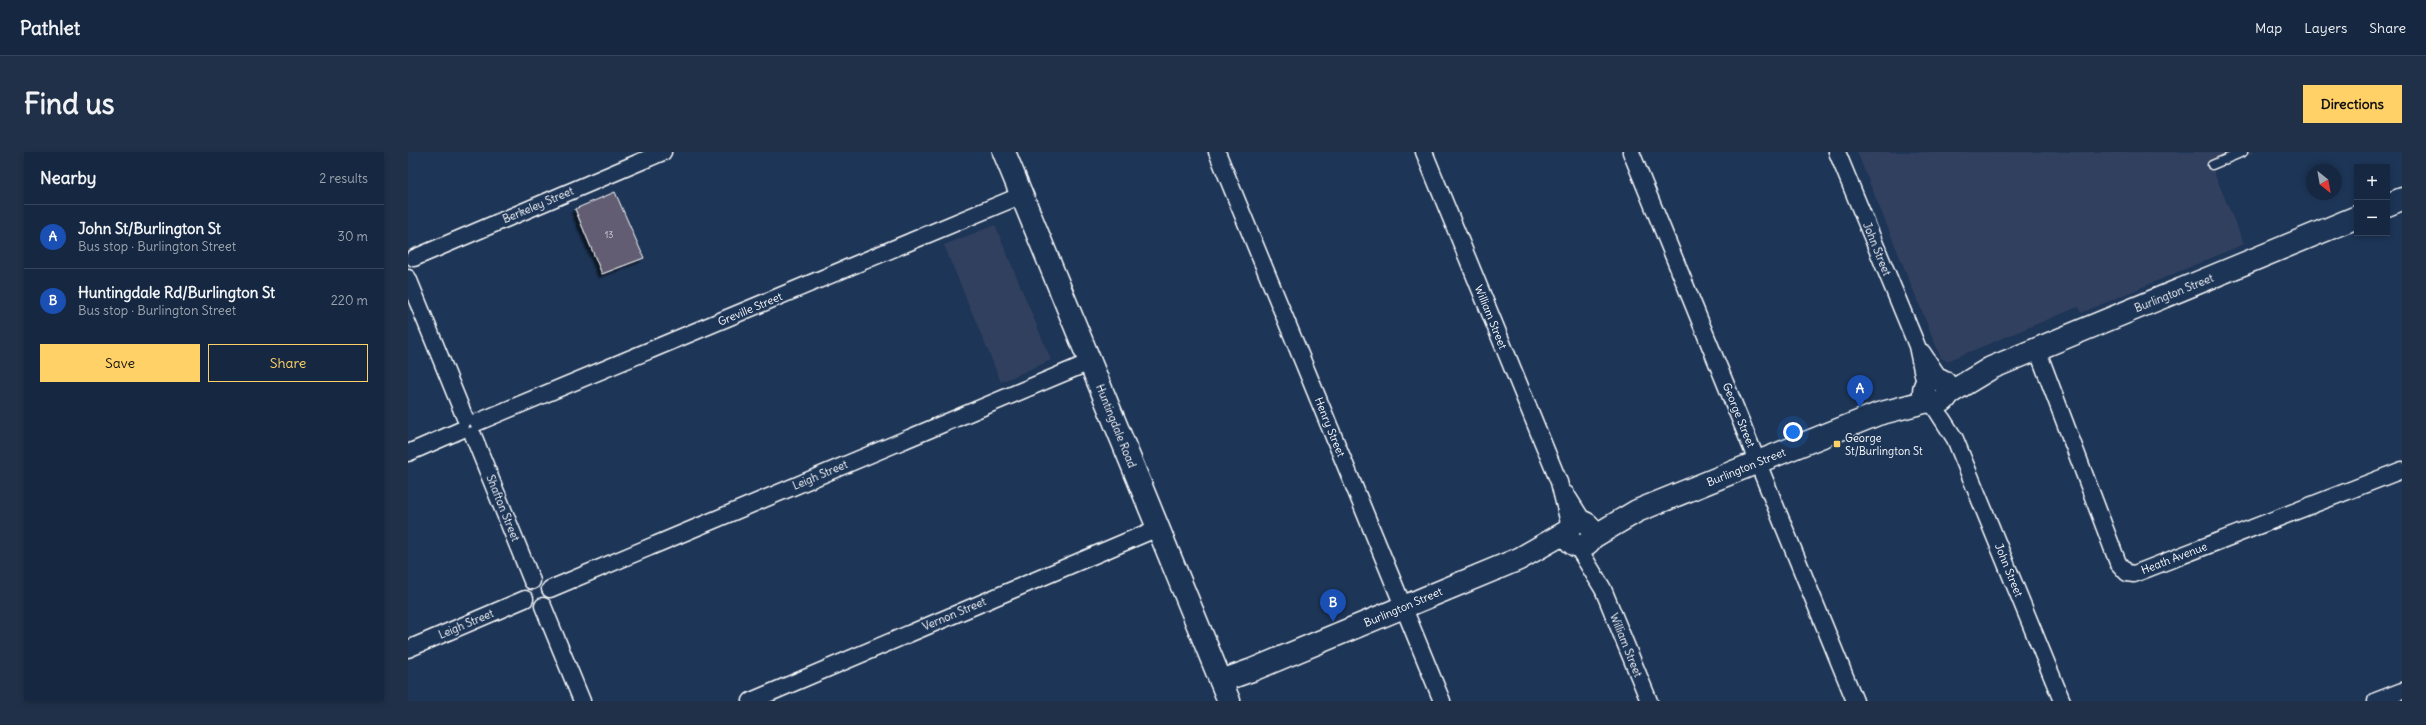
<!DOCTYPE html>
<html lang="en">
<head>
<meta charset="utf-8">
<style>
  body { margin:0; font-family:Delius,sans-serif; background:#1f3048; color:#f1f3f6 }
  .controls { position:absolute; right:12px; top:12px; display:grid; overflow:hidden; border-radius:0px; box-shadow:0 2px 6px #0003 }
  .controls button { width:36px; height:36px; display:grid; place-items:center; padding:0; border:0; border-bottom:1px solid #35445a; background:#162841; color:#f1f3f6; font:20px sans-serif }
  .compass { position:absolute; left:1898px; top:12px; width:36px; height:36px; border-radius:50%; background:#162841; box-shadow:0 2px 6px #0003; rotate:149deg }
  .you { position:absolute; left:1385px; top:280px; width:14px; height:14px; margin:-10px; border:3px solid #fff; border-radius:50%; background:#1a73e8; box-shadow:0 0 0 6px #1a73e833 }
  .badge { display:grid; place-items:center; width:26px; height:26px; border-radius:50%; background:#ffd166; color:#fff; font-size:13px; font-weight:700 }
  .pin { position:absolute; translate:-50% -33px; filter:drop-shadow(0 1px 2px #0008) }
  .pin::after { content:''; position:absolute; top:21px; width:14px; height:12px; background:inherit; clip-path:polygon(0 0,100% 0,50% 100%) }
  .list { margin:0; padding:0; list-style:none }
  h2 { display:flex; justify-content:space-between; align-items:center; height:52px; margin:0; padding:0 16px; font-size:17px }
  h2 small { font-size:13px; font-weight:400; color:#9ea6b1 }
  .list li { display:grid; grid-template-columns:26px 1fr auto; gap:12px; align-items:center; box-sizing:border-box; height:64px; padding:0 16px; border-top:1px solid #35445a }
  .list b { display:block; font-size:15px; white-space:nowrap }
  .list p { margin:0; font-size:13px; white-space:nowrap; color:#9ea6b1 }
  .list em { font-size:13px; font-style:normal; color:#9ea6b1 }
  .actions { display:flex; gap:8px; padding:12px 16px }
  .actions a { flex:1; padding:9px 0; border:1px solid #ffd166; border-radius:0px; text-align:center; font-size:14px; color:#ffd166 }
  .actions .main { background:#ffd166; color:#111 }
  .map { position:relative; flex:none; width:1994px; height:549px; overflow:hidden; border-radius:0px }
  header { display:flex; align-items:center; gap:24px; box-sizing:border-box; height:56px; padding:0 20px; background:#162841; border-bottom:1px solid #35445a }
  header strong { font-size:19px }
  nav { display:flex; gap:22px; margin-inline-start:auto; font-size:14px }
  .intro { display:flex; align-items:center; justify-content:space-between; box-sizing:border-box; height:96px; padding:0 24px }
  h1 { margin:0; font-size:28px }
  .button { padding:10px 18px; border-radius:0px; background:#ffd166; color:#111; font-size:14px; font-weight:700 }
  main { display:flex; gap:24px; padding:0 24px }
  aside { flex:1; background:#162841; border-radius:0px; box-shadow:0 2px 6px #0003 }
  .map>svg:first-child { display:block }
  .built { fill:#32415f }
  .building { fill:#625d72; stroke:#fff; filter:url(#shadow) }
  .lines { fill:none; stroke-linecap:round; stroke-linejoin:round }
  .lane-casing { stroke:#fff; stroke-width:11 }
  .street-casing { stroke:#fff; stroke-width:19 }
  .secondary-casing { stroke:#fff; stroke-width:25 }
  .primary-casing { stroke:#fff; stroke-width:25 }
  .lane { stroke:#1d3557; stroke-width:8 }
  .street { stroke:#1d3557; stroke-width:16 }
  .secondary { stroke:#1d3557; stroke-width:22 }
  .primary { stroke:#1d3557; stroke-width:22 }
  .poi-dot { fill:#ffd166; stroke:#1d3557; stroke-width:1.5 }
  .labels { text-anchor:middle; dominant-baseline:central; stroke-width:3; stroke-linejoin:round; paint-order:stroke }
  .number-label { font-size:9px; fill:#d8d6dc }
  .street-label { font-size:11px; fill:#fff; stroke:#1d3557 }
  .poi-label { font-size:11px; fill:#fff; stroke:#1d3557; text-anchor:start }
</style>
</head>
<body>
<header>
<strong>Pathlet</strong>
<nav><a>Map</a><a>Layers</a><a>Share</a></nav>
</header>
<div class="intro"><h1>Find us</h1><a class="button">Directions</a></div>
<main>
<aside>
<h2>Nearby<small>2 results</small></h2>
<ul class="list">
<li><span class="badge" style="background:#1a4fb4">A</span><div><b>John St/Burlington St</b><p>Bus stop · Burlington Street</p></div><em>30 m</em></li>
<li><span class="badge" style="background:#1a4fb4">B</span><div><b>Huntingdale Rd/Burlington St</b><p>Bus stop · Burlington Street</p></div><em>220 m</em></li>
</ul>
<div class="actions"><a class="main">Save</a><a>Share</a></div>
</aside>
<div class="map">
<svg width="1994" height="549" viewBox="0 0 1994 549">
  <defs>
    <filter id="shadow"><feDropShadow dx="-3.5" dy="3.5" stdDeviation="1" flood-color="#0009"/></filter>
  </defs>
  <rect width="100%" height="100%" fill="#1d3557"/>
  <filter id="ink" filterUnits="userSpaceOnUse"><feTurbulence type="fractalNoise" baseFrequency=".025" numOctaves="2"/><feDisplacementMap in="SourceGraphic" scale="8" xChannelSelector="R" yChannelSelector="G"/><feConvolveMatrix kernelMatrix="1 2 1 2 8 2 1 2 1" color-interpolation-filters="sRGB"/></filter>
  <g filter="url(#ink)">
    <g class="built">
      <path d="M 1449,0 L 1847,0 L 1805,18 L 1836,92 L 1673,161 L 1670,155 L 1539,209 L 1533,206 Z"/>
      <path d="M 587,73 L 643,208 L 593,230 L 536,93 Z"/>
    </g>
    <path class="building" d="M 207,40 L 236,106 L 194,122 L 167,57 Z"/>
    <g class="lines">
      <g class="lane-casing">
        <path id="lane" d="M 1804,13 L 1835,0"/>
      </g>
      <g class="street-casing">
        <g id="street">
          <path d="M 809,0 L 1034,549"/>
          <path d="M 1016,0 L 1151,330 L 1162,375"/>
          <path d="M 1223,0 L 1447,549"/>
          <path d="M 1429,0 L 1509,194 L 1517,232"/>
          <path d="M 6,106 L 255,0"/>
          <path d="M 0,126 L 57,266"/>
          <path d="M 1629,197 L 1710,411 L 1719,421 L 1726,422 L 1994,318"/>
          <path d="M 1514,200 L 1532,227"/>
          <path d="M 1524,251 L 1547,287 L 1654,549"/>
          <path d="M 70,270 L 614,43"/>
          <path d="M 65,283 L 124,429"/>
          <path d="M 0,301 L 53,278"/>
          <path d="M 1158,342 L 1175,369"/>
          <path d="M 1169,394 L 1195,437 L 1241,549"/>
          <path d="M 142,437 L 682,210"/>
          <path d="M 135,454 L 174,549"/>
          <path d="M 0,497 L 117,447"/>
          <path d="M 343,549 L 750,376"/>
          <path d="M 1968,549 L 1994,539"/>
        </g>
      </g>
      <g class="secondary-casing">
        <g id="secondary">
          <path d="M 1979,53 L 1994,47"/>
          <circle cx="1528" cy="239" r="12"/>
          <path d="M 1540,242 L 1583,216 L 1949,65"/>
          <circle cx="1172" cy="382" r="12"/>
          <path d="M 1185,385 L 1229,359 L 1350,310 L 1470,262 L 1520,249"/>
          <path d="M 813,529 L 844,518 L 1111,407 L 1160,379"/>
        </g>
      </g>
      <g class="primary-casing">
        <path id="primary" d="M 596,0 L 821,549"/>
      </g>
      <use href="#lane" class="lane"/>
      <use href="#street" class="street"/>
      <use href="#secondary" class="secondary"/>
      <use href="#primary" class="primary"/>
    </g>
  </g>
  <rect class="poi-dot" x="1425" y="288" width="8" height="8" rx="2"/>
  <g class="labels">
    <g class="number-label">
      <text x="201" y="82">13</text>
    </g>
    <g class="street-label">
      <text transform="translate(130 53) rotate(-23)">Berkeley Street</text>
      <text transform="translate(1469 97) rotate(68)">John Street</text>
      <text transform="translate(1766 141) rotate(-22)">Burlington Street</text>
      <text transform="translate(342 157) rotate(-23)">Greville Street</text>
      <text transform="translate(1083 165) rotate(68)">William Street</text>
      <text transform="translate(1331 263) rotate(68)">George Street</text>
      <text transform="translate(708 274) rotate(68)">Huntingdale Road</text>
      <text transform="translate(922 275) rotate(68)">Henry Street</text>
      <text transform="translate(1338 315) rotate(-22)">Burlington Street</text>
      <text transform="translate(412 323) rotate(-23)">Leigh Street</text>
      <text transform="translate(95 356) rotate(68)">Shafton Street</text>
      <text transform="translate(1766 406) rotate(-21)">Heath Avenue</text>
      <text transform="translate(1601 418) rotate(68)">John Street</text>
      <text transform="translate(995 455) rotate(-23)">Burlington Street</text>
      <text transform="translate(546 462) rotate(-23)">Vernon Street</text>
      <text transform="translate(58 472) rotate(-23)">Leigh Street</text>
      <text transform="translate(1218 493) rotate(68)">William Street</text>
    </g>
    <g class="poi-label">
      <text x="1437" y="286">George<tspan x="1437" dy="13">St/Burlington St</tspan></text>
    </g>
  </g>
</svg>
<div class="controls">
<button>+</button>
<button>−</button>
</div>
<svg class="compass" viewBox="-18 -18 36 36"><path d="M0-13l5 13h-10z" fill="#e53935"/><path d="M0 13l5-13h-10z" fill="#9ea6b1"/></svg>
<div class="you"></div>
<div class="pin badge" style="left:1452px;top:256px;background:#1a4fb4">A</div>
<div class="pin badge" style="left:925px;top:470px;background:#1a4fb4">B</div>
</div>
</main>
</body>
</html>
